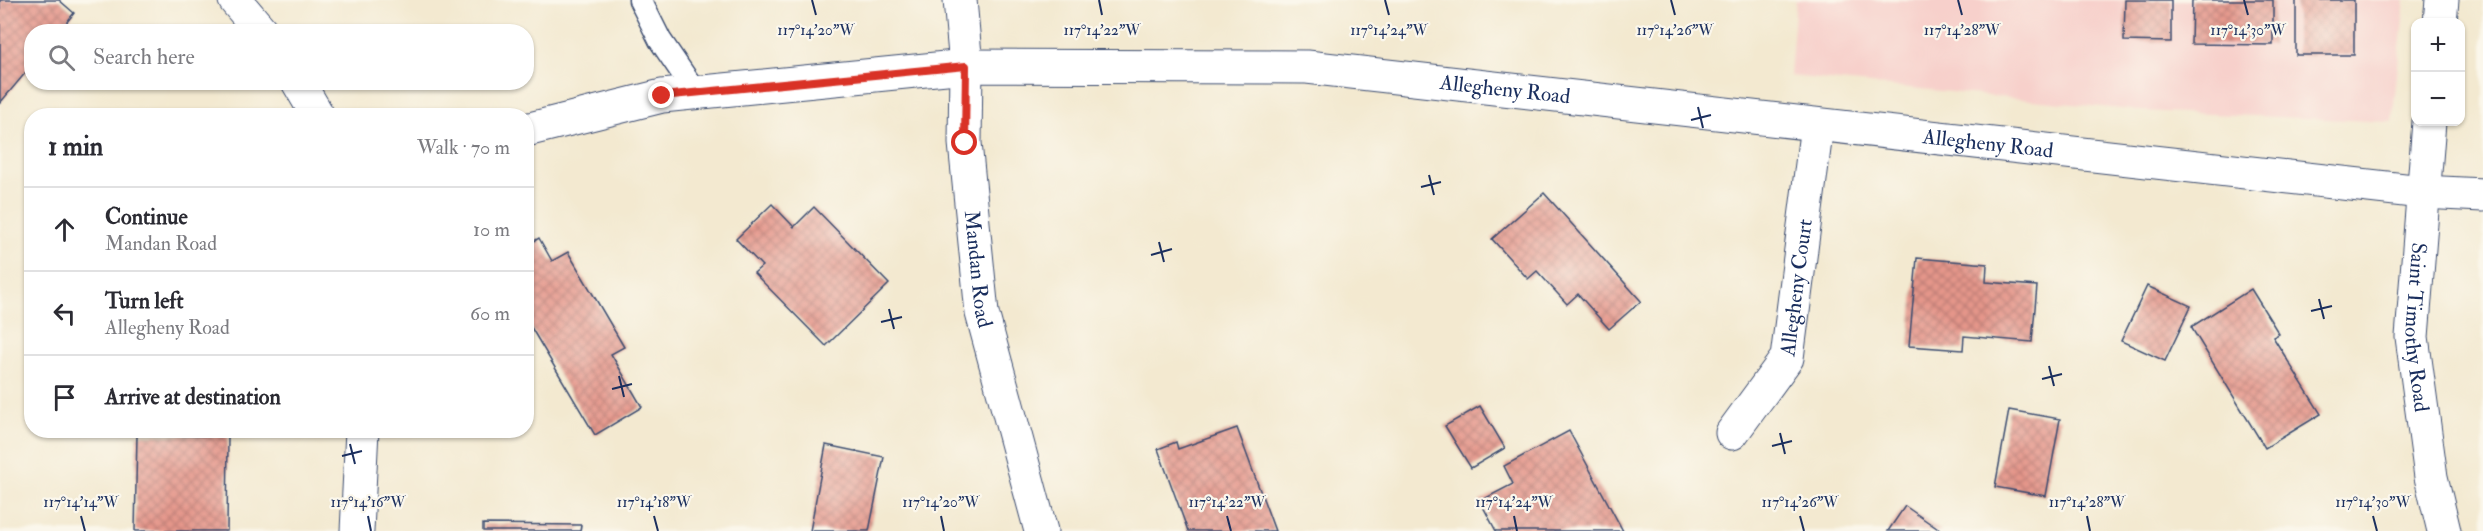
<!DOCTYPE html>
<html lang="en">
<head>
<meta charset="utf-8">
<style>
  body { margin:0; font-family:"IM FELL Double Pica",serif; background:#f7f7f7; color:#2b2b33 }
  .controls { position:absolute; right:18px; top:18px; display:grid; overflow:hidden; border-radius:12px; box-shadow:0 2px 4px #0004 }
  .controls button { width:54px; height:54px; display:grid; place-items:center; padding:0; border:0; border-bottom:2px solid #e1e1e2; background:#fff; color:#2b2b33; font:30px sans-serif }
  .stop { position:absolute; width:18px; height:18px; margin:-14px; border:4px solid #d93025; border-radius:50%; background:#fff }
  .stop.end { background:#d93025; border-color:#fff; box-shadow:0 2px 6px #0008 }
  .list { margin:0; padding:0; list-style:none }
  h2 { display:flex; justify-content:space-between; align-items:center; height:78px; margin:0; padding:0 24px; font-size:26px }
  h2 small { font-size:20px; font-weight:400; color:#7c7c81 }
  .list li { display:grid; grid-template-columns:39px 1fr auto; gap:18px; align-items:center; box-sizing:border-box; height:84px; padding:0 24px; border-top:2px solid #e1e1e2 }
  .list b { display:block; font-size:22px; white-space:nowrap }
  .list p { margin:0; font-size:20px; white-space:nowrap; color:#7c7c81 }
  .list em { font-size:20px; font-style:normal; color:#7c7c81 }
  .icon { flex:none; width:33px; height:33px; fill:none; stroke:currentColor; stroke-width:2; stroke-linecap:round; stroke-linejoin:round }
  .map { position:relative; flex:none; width:2483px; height:531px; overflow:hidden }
  .search { position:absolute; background:#fff; box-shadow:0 2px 4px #0004; left:24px; top:24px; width:510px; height:66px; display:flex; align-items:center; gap:15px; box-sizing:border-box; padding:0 21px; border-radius:24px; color:#7c7c81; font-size:22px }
  .panel { position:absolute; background:#fff; box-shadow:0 2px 4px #0004; left:24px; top:108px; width:510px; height:330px; border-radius:24px }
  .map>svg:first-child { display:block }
  .built { fill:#f7d0cb }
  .building { fill:url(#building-cross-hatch) }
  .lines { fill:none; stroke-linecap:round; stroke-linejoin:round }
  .service-casing { stroke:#3b4b6f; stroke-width:25 }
  .minor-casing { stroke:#3b4b6f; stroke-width:35 }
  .tertiary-casing { stroke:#3b4b6f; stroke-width:35 }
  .service { stroke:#fff; stroke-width:22 }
  .minor { stroke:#fff; stroke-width:33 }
  .tertiary { stroke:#fff; stroke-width:33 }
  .route { stroke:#d93025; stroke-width:8 }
  .ticks { fill:none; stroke:#1b2f5e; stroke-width:2 }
  .labels { text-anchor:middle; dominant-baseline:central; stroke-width:4.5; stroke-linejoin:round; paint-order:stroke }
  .street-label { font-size:21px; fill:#1b2f5e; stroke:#fbf7ec }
  .ticks-label { font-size:15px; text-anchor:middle; fill:#1b2f5e; stroke:#fbf7ec; stroke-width:4.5; stroke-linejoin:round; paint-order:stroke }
</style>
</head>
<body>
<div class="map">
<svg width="2483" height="531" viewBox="0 0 2483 531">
  <defs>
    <pattern id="building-cross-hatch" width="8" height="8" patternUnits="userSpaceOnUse" patternTransform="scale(1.5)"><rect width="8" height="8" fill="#e5968a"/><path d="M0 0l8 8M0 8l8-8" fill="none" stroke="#b97b74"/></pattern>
  </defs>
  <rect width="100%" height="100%" fill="#fbf7ec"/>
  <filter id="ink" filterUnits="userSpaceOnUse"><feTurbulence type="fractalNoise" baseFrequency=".0167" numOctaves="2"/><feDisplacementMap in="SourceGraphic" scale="12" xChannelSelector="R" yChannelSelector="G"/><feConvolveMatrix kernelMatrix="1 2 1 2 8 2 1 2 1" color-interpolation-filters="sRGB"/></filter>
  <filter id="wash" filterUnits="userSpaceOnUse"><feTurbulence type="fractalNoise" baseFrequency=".008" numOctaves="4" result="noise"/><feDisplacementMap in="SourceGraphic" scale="24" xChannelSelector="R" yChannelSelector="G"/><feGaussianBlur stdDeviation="1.35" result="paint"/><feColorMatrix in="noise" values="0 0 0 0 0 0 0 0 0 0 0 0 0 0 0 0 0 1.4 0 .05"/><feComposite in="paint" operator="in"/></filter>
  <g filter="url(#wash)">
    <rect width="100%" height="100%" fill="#f3e9d0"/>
    <path class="built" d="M 1796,0 L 2405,0 L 2392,122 L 2142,111 L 1790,76 Z"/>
    <g id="blocks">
      <g class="building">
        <path d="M 0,0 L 59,0 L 74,13 L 59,32 L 32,32 L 32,65 L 0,103 Z"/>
        <path d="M 2125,0 L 2171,0 L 2171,42 L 2124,41 Z"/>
        <path d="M 2192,0 L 2273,0 L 2273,45 L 2191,44 Z"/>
        <rect x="2296" y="0" width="58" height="55"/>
        <path d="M 1544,193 L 1641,301 L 1609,329 L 1578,294 L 1567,304 L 1537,271 L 1528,279 L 1492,239 Z"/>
        <path d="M 772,204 L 794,227 L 814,207 L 889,284 L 826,346 L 754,273 L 762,266 L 736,239 Z"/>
        <path d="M 539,238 L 552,261 L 568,252 L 624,347 L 611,354 L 642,407 L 595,435 L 529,324 L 526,325 L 526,246 Z"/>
        <path d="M 1917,258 L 1987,264 L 1986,282 L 2037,286 L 2032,342 L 1964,336 L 1963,350 L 1909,346 Z"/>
        <path d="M 2147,286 L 2191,306 L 2165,361 L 2121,341 Z"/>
        <path d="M 2251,289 L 2279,334 L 2273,337 L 2321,414 L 2265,448 L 2191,327 Z"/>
        <path d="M 1480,406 L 1505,448 L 1471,468 L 1445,426 Z"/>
        <path d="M 2009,410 L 2060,419 L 2046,496 L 1995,487 Z"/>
        <path d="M 1237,428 L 1275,531 L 1188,531 L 1158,449 L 1176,442 L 1178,449 Z"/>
        <path d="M 1569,431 L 1623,531 L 1496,531 L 1480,501 L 1513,484 L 1504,466 Z"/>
        <path d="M 137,435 L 228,436 L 227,531 L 135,531 Z"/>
        <path d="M 826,445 L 884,457 L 869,531 L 810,531 Z"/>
        <path d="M 1905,506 L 1941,531 L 1888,531 Z"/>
        <path d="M 483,524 L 581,525 L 580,531 L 483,531 Z"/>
      </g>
    </g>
  </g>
  <g filter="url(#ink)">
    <use href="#blocks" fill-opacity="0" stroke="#3b4b6f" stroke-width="1.5"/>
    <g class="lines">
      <g class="service-casing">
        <path id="service" d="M 640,0 L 660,40 L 696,93"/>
      </g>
      <g class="minor-casing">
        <g id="minor">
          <path id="s1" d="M 960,0 L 966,66 L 965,143 L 982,313 L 1041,531"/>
          <path d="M 2440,22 L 2442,0"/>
          <path id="s2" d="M 2429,122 L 2412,337 L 2431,477 L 2444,531"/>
          <path id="s3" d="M 526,130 L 662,96 L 966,66 L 1307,67 L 2422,192 L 2483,195"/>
          <path id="s4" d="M 1732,433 L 1787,358 L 1817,125"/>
        </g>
      </g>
      <g class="tertiary-casing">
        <g id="tertiary">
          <path d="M 235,0 L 262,32"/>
          <path d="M 298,82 L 318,116"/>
          <path d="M 357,531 L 362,430"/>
        </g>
      </g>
      <use href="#service" class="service"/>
      <use href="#minor" class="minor"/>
      <use href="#tertiary" class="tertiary"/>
    </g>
  </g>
  <g class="lines" filter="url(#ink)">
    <path class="route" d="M 662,96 L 966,66 L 965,143"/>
  </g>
  <path class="ticks" d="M 812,0 L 816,15M 1099,0 L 1102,15M 1385,0 L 1389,15M 1671,0 L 1675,15M 1958,0 L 1962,15M 2244,0 L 2248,15M 1698,107 L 1703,128M 1691,120 L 1711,115M 1429,175 L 1434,195M 1421,187 L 1441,182M 1159,242 L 1164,262M 1151,255 L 1172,249M 2319,299 L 2324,319M 889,309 L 894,329M 2311,311 L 2332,306M 881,322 L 902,317M 2049,366 L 2054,386M 619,376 L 624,397M 2042,379 L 2062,374M 612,389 L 632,384M 1780,433 L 1785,454M 350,444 L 355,464M 1772,446 L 1792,441M 342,456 L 362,451M 81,516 L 85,531M 368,516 L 371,531M 654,516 L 658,531M 941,516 L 944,531M 1227,516 L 1231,531M 1514,516 L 1517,531M 1800,516 L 1804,531M 2087,516 L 2090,531M 2373,516 L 2377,531"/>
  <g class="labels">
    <g class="street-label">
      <text stroke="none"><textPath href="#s3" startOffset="986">Allegheny Road</textPath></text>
      <text stroke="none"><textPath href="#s3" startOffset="1472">Allegheny Road</textPath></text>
      <text stroke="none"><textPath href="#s1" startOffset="270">Mandan Road</textPath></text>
      <text stroke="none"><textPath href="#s4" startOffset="164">Allegheny Court</textPath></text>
      <text stroke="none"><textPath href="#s2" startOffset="206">Saint Timothy Road</textPath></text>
    </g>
  </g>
  <g class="ticks-label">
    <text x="1675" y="35">117°14'26"W</text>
    <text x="1962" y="35">117°14'28"W</text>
    <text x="2248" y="35">117°14'30"W</text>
    <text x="816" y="35">117°14'20"W</text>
    <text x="1102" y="35">117°14'22"W</text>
    <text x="1389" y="35">117°14'24"W</text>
    <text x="81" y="507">117°14'14"W</text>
    <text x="368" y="507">117°14'16"W</text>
    <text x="654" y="507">117°14'18"W</text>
    <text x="941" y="507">117°14'20"W</text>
    <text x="1227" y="507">117°14'22"W</text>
    <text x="1514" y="507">117°14'24"W</text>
    <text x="1800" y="507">117°14'26"W</text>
    <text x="2087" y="507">117°14'28"W</text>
    <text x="2373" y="507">117°14'30"W</text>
  </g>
</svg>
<div class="controls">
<button>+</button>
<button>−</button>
</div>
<div class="stop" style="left:965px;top:143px"></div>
<div class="stop end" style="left:662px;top:96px"></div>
<div class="search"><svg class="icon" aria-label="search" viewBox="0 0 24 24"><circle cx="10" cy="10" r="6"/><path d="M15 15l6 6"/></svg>Search here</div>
<section class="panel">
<h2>1 min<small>Walk · 70 m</small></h2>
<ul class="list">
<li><svg class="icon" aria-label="ahead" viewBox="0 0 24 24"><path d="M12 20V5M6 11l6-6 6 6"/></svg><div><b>Continue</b><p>Mandan Road</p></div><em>10 m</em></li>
<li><svg class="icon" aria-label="left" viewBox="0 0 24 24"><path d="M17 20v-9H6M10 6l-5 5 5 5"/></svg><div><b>Turn left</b><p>Allegheny Road</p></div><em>60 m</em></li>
<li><svg class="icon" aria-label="arrive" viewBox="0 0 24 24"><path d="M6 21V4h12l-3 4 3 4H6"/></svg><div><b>Arrive at destination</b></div></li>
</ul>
</section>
</div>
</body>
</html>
